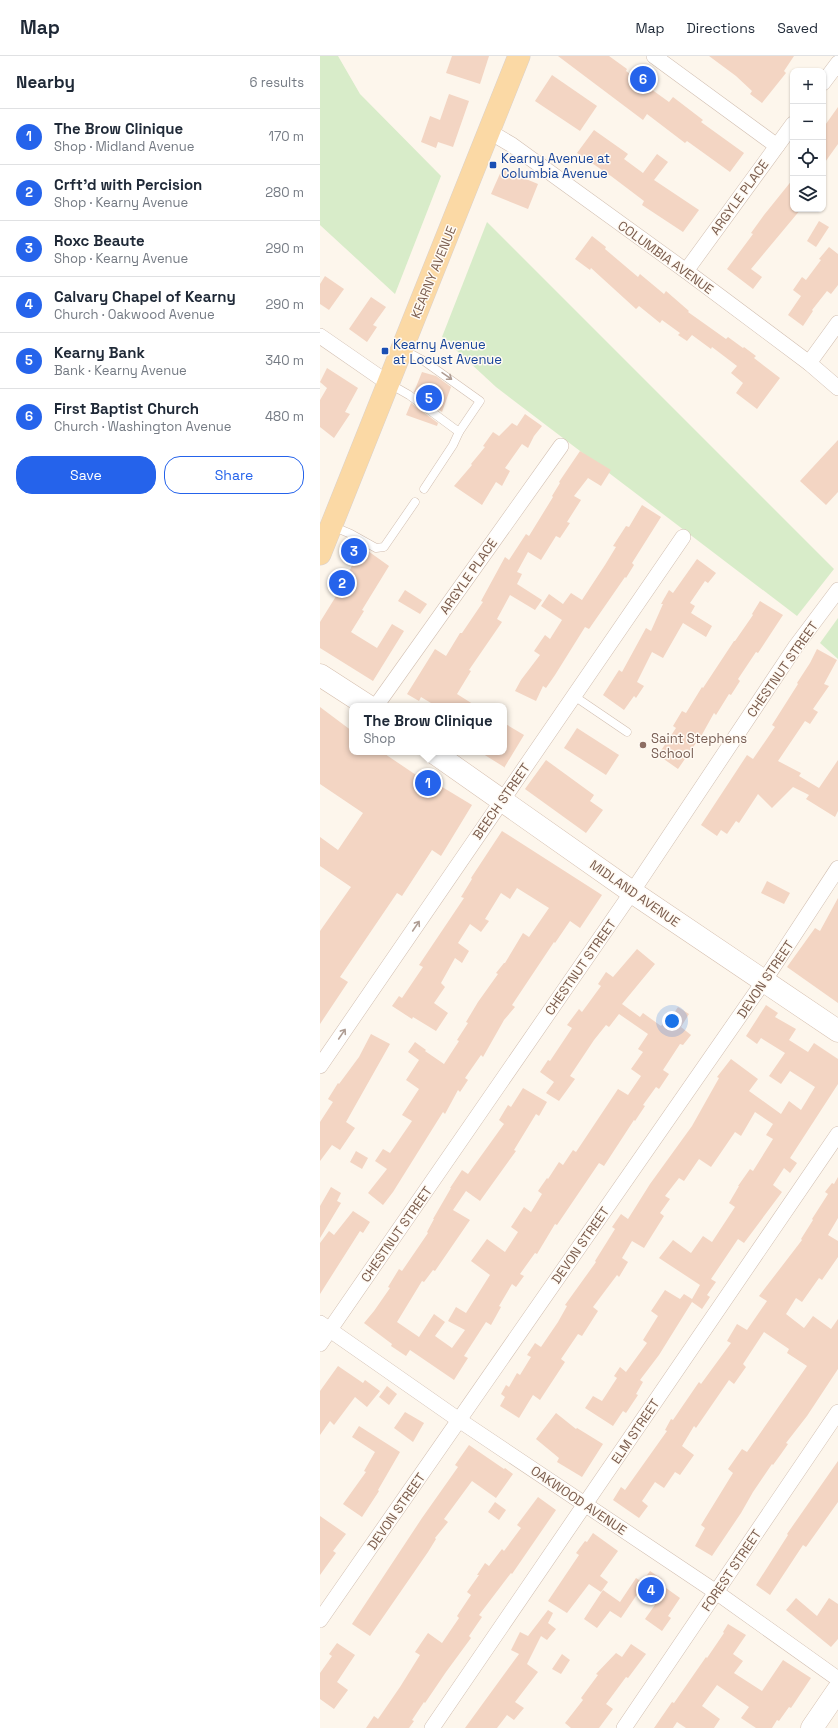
<!DOCTYPE html>
<meta charset="utf-8">
<style>
:root{--surface:#fff;--page:#f6f6f7;--text:#1f2937;--muted:#747a83;--line:#e0e1e3;--accent:#2563eb}
body{margin:0;font-family:"Space Grotesk",sans-serif;background:var(--page);color:var(--text)}
.controls{position:absolute;right:12px;top:12px;display:grid;overflow:hidden;border-radius:8px;box-shadow:0 1px 3px #0004}
.controls button{width:36px;height:36px;display:grid;place-items:center;padding:0;border:0;border-bottom:1px solid var(--line);background:var(--surface);color:var(--text);font:20px sans-serif}
.you{position:absolute;left:352px;top:965px;width:14px;height:14px;margin:-10px;border:3px solid #fff;border-radius:50%;background:#1a73e8;box-shadow:0 0 0 6px #1a73e833}
.badge{display:grid;place-items:center;width:26px;height:26px;border-radius:50%;background:var(--accent);color:#fff;font-size:13px;font-weight:700}
.pin{position:absolute;translate:-50% -50%;border:2px solid #fff;box-shadow:0 1px 4px #0006}
.popup{position:absolute;left:29px;top:647px;width:158px;height:52px;box-sizing:border-box;display:grid;place-content:center;border-radius:8px;background:var(--surface);filter:drop-shadow(0 1px 3px #0005);font-size:13px;white-space:nowrap;color:var(--muted)}
.popup b{font-size:15px;color:var(--text)}
.popup::after{content:'';position:absolute;left:50%;top:100%;margin-left:-8px;border:8px solid transparent;border-top-color:var(--surface)}
.list{margin:0;padding:0;list-style:none}
h2{display:flex;justify-content:space-between;align-items:center;height:52px;margin:0;padding:0 16px;font-size:17px}
h2 small{font-size:13px;font-weight:400;color:var(--muted)}
.list li{display:grid;grid-template-columns:26px 1fr auto;gap:12px;align-items:center;box-sizing:border-box;height:56px;padding:0 16px;border-top:1px solid var(--line)}
.list b{display:block;font-size:15px;white-space:nowrap}
.list p{margin:0;font-size:13px;white-space:nowrap;color:var(--muted)}
.list em{font-size:13px;font-style:normal;color:var(--muted)}
.actions{display:flex;gap:8px;padding:12px 16px}
.actions a{flex:1;padding:9px 0;border:1px solid var(--accent);border-radius:16px;text-align:center;font-size:14px;color:var(--accent)}
.actions .main{background:var(--accent);color:#fff}
.icon{flex:none;width:22px;height:22px;fill:none;stroke:currentColor;stroke-width:2;stroke-linecap:round;stroke-linejoin:round}
.map{position:relative;flex:none;width:518px;height:1672px;overflow:hidden}
header{display:flex;align-items:center;gap:24px;box-sizing:border-box;height:56px;padding:0 20px;background:var(--surface);border-bottom:1px solid var(--line)}
header strong{font-size:19px}
nav{display:flex;gap:22px;margin-inline-start:auto;font-size:14px}
main{display:flex}
aside{flex:1;background:var(--surface)}
.map>svg:first-child{display:block}
.green{fill:#d8ecc9}
.building{fill:#f3d5c3}
.lines{fill:none;stroke-linecap:round;stroke-linejoin:round}
.lane-casing{stroke:#d1beb0;stroke-width:9}
.street-casing{stroke:#d1beb0;stroke-width:16}
.secondary-casing{stroke:#d6c0b0;stroke-width:23}
.primary-casing{stroke:#dad1cd;stroke-width:23}
.lane{stroke:#fff;stroke-width:8}
.street{stroke:#fff;stroke-width:15}
.secondary{stroke:#fff;stroke-width:22}
.primary{stroke:#fbd9a5;stroke-width:22}
.oneway{stroke:#af9d94}
.transit-dot{fill:#1a4fb4;stroke:#fffaf3;stroke-width:1.5}
.education-dot{fill:#8d6e63;stroke:#fffaf3;stroke-width:1.5}
.labels{text-anchor:middle;stroke-width:3;stroke-linejoin:round;paint-order:stroke}
.transit-label{font-size:13px;fill:#164399;stroke:#fffaf3;text-anchor:start}
.street-label{font-size:13px;fill:#7a5c4d;stroke:#fffaf3}
.education-label{font-size:13px;fill:#785e54;stroke:#fffaf3;text-anchor:start}
</style>
<header>
<strong>Map</strong>
<nav><a>Map</a><a>Directions</a><a>Saved</a></nav>
</header>
<main>
<aside>
<h2>Nearby<small>6 results</small></h2>
<ul class="list">
<li><span class="badge">1</span><div><b>The Brow Clinique</b><p>Shop · Midland Avenue</p></div><em>170 m</em></li>
<li><span class="badge">2</span><div><b>Crft'd with Percision</b><p>Shop · Kearny Avenue</p></div><em>280 m</em></li>
<li><span class="badge">3</span><div><b>Roxc Beaute</b><p>Shop · Kearny Avenue</p></div><em>290 m</em></li>
<li><span class="badge">4</span><div><b>Calvary Chapel of Kearny</b><p>Church · Oakwood Avenue</p></div><em>290 m</em></li>
<li><span class="badge">5</span><div><b>Kearny Bank</b><p>Bank · Kearny Avenue</p></div><em>340 m</em></li>
<li><span class="badge">6</span><div><b>First Baptist Church</b><p>Church · Washington Avenue</p></div><em>480 m</em></li>
</ul>
<div class="actions"><a class="main">Save</a><a>Share</a></div>
</aside>
<div class="map">
<svg width="518" height="1672" viewBox="0 0 518 1672">
<rect width="100%" height="100%" fill="#fdf6ec"/>
<g class="green">
<path d="M0,0h18l22,38 81,82 -46,118 -75,-69z"/>
<path d="M167,166l347,347 -37,47 -301,-229 -54,-50z"/>
<path d="M518,562v41l-18,-16z"/>
</g>
<g class="building">
<path d="M132,0h37l-9,28 -34,-11z"/>
<path d="M238,0h51l18,13 -1,2 43,31 4,-5 30,23 -2,2 43,31 -14,19 -43,-31 -2,2 -38,-29 -4,6z"/>
<path d="M389,0h85l-10,15 2,2 -24,30 -12,-9 2,-3 -16,-15z"/>
<path d="M232,19l45,31 -17,25 -45,-30z"/>
<path d="M129,38l20,7 -16,46 -15,-5 -2,6 -15,-6 9,-26 10,4z"/>
<path d="M518,51v37l-15,21v-37z"/>
<path d="M274,74l34,24 -4,5 19,14 14,-19 11,8 -14,18 45,30 -16,22 -41,-27 2,-4 -33,-25 -34,-23z"/>
<path d="M182,113l36,15 -10,25 -37,-15z"/>
<path d="M473,123v30h8l-50,60 11,8 -9,12 -26,-20 26,-35 -2,-1 13,-18z"/>
<path d="M499,165l10,6 -13,20 -9,-6z"/>
<path d="M272,180l14,11 -1,2 33,28 2,-3 24,20 2,-3 23,20 -1,1 38,27 2,-2 15,11 1,-1 12,9 -2,2 26,20 -23,31 -21,-16 7,-10 -12,-10 6,-7 -25,-19 -1,2 -19,-14 -5,6 -9,-6 2,-2 -18,-13 -2,3 -21,-17 -3,3 -45,-41 -1,2 -15,-11z"/>
<path d="M509,191l9,7v31l-7,9 -4,-3 -15,19 1,1 -10,15 -15,-11 13,-19 -8,-6 9,-13 4,3 15,-20 -2,-1z"/>
<path d="M5,220l19,13 -15,21 -9,-6v-20z"/>
<path d="M51,241l15,10 -13,18 4,2 -10,15 -18,-13z"/>
<path d="M7,312l31,20 -13,24 5,2 -16,24 -14,-11v-27l7,-12 -7,-6z"/>
<path d="M102,316l14,4 15,11 -9,25 -28,-20z"/>
<path d="M91,347l27,20 -1,3 -31,-11z"/>
<path d="M205,358l17,12 -8,10 -6,12 -6,-4 -17,24 5,3 -8,15 -6,-4 -14,23 -28,-19 18,-21 -1,-1 14,-17 -2,-1 10,-14 6,4 13,-13 5,3z"/>
<path d="M518,384v52l-12,13 -26,-24z"/>
<path d="M260,395l31,19 -10,16 -13,-8 -14,18 7,4 -14,22 3,1 -10,15 -4,-2 -15,24 -13,-8 -11,20 5,2 -5,10 25,16 -7,10 -25,-15 -13,24 5,3 -33,48 2,1 -14,23 19,12h-40l-15,-9 -2,4 -12,-7 28,-45 11,7 14,-23h2l21,-31 -2,-1 24,-44 4,3 17,-26 3,2 24,-39 -1,-1 8,-13 -1,-1z"/>
<path d="M322,449l19,12 -29,46 2,2 -8,13 -1,-1 -36,52 -4,-2 -30,48 -9,13 -3,-2 -7,15 -21,-10 6,-11 19,-25 -6,-4 11,-16 5,4 12,-19 -21,-14 8,-12 14,10 8,-11 11,7 23,-35 11,-18 -3,-1 13,-20 3,1z"/>
<path d="M41,490l28,20 -27,44 2,1 -13,21 26,16 15,-24 12,7 -31,50 -53,-33v-26l23,-37z"/>
<path d="M377,503l19,14 -8,10 -3,-2 -15,22 5,3 -4,7 21,13 -6,11 -23,-14 -20,35 -11,-6 -15,30 7,4 -8,12 -2,-2 -10,14 -21,-15 16,-25 3,2 24,-44 5,3 12,-27h-2l8,-14 4,3z"/>
<path d="M85,534l22,14 -7,10 -22,-13z"/>
<path d="M440,545l23,14 -25,38 -2,-1 -18,27 2,2 -9,14 -2,-1 -13,21 -2,-2 -15,27h-1l-20,29 -20,-14 18,-27 -3,-2 9,-15 4,2 16,-26 1,1 31,-47h1l18,-26 -1,-1z"/>
<path d="M497,593l20,11 -13,24 5,2 -16,23 5,3 -8,12 -5,-3 -27,40 23,12 -2,3 20,12 19,-28v51l-3,6 -29,-18 3,-4 -16,-8 -21,21 -14,-14 -19,29 -3,-2 -9,13 -6,-4 -4,6 -16,-11 46,-70 6,4 22,-32 -3,-2 26,-41 -1,-1 13,-20z"/>
<path d="M0,651l32,24v21h30l40,27 2,-3 48,29 -31,51 -9,-6 -30,46 -5,-3 -57,84 8,5 -28,42v-93l31,-44 -31,-21v-29l18,13 25,-37 -43,-29z"/>
<path d="M184,667l20,12 -20,33v-1l-24,-15h24z"/>
<path d="M257,672l42,27 -13,20 -42,-27z"/>
<path d="M226,704l48,35 -4,6 13,9 -17,23 -61,-44z"/>
<path d="M182,775l100,64 -22,33 -10,-7 -15,22 -1,-1 -42,63 3,2 -11,13 -21,37 -2,-2 -16,23 3,2 -8,12 -2,-2 -13,24 -2,-2 -50,80 -10,13 -15,-12 19,-24 -12,-8 8,-12 7,4 22,-32 -10,-6 17,-26 -13,-9 13,-20 -11,-8 7,-10 11,8 -1,1 19,13 15,-23 -2,-1 11,-17 -2,-1 12,-20 20,-28 -2,-1 8,-10h1l18,-30 6,4 20,-29 -32,-20 -7,11 -9,-6 -16,26 4,2 -8,11 -11,-8 -12,19 11,8 -7,12 -7,-5 -14,25 4,4 -11,16 14,10 -12,18 -23,-14 -1,2 -20,-13 7,-10 3,2 21,-31 -4,-2 45,-67 -3,-1 11,-18 -1,-1z"/>
<path d="M447,825l23,12 -6,11 -23,-11z"/>
<path d="M518,842v105l-51,-36 28,-39 5,3z"/>
<path d="M317,893l18,15 -33,40 18,13 3,-4 18,13 7,-9 2,2 8,-12 11,7 -8,13 10,8 -8,10 -3,-1 -17,26 6,4 -10,15 -3,-2 -13,18 2,1 -10,15 -1,-1 -30,46 -5,-3 -42,62 -2,-1 -18,30 -2,-1 -15,21 4,2 -8,11 -4,-3 -13,22 2,1 -10,18 -5,-3 -22,34 4,2 -14,22 -44,-30 -4,6 -15,-10 1,-2 -28,-21 10,-12 16,-23 -2,-1 11,-18 3,2 26,-38 -1,-1 7,-13h-1l18,-31h-1l12,-18 6,4 36,-50 -5,-4 9,-15 3,2 12,-19 24,14 -8,14 -3,-2 -22,36 2,1 -36,50 -14,-10 -13,19 17,10 -35,51 -2,-1 -9,12 -2,-1 -25,41 22,15 15,-23 11,8 -10,14 17,12 13,-18 -17,-9 8,-14 10,6 24,-38 -19,-14 16,-22 18,13 13,-20 -7,-5 13,-20 7,5 11,-18 -4,-3 9,-13 1,1 11,-17 4,3 10,-15 3,2 42,-63 10,6 13,-19 -10,-7 12,-17 -5,-3 10,-15 -29,-20 -10,13 -3,-2 -12,15 -24,36 5,3 -16,22 -13,-8 8,-11 -14,-10 8,-12 2,1 22,-33 -5,-3 12,-16 3,3 19,-26 -3,-2 8,-12 7,5z"/>
<path d="M446,949l12,8 -3,4 21,12 -7,11 19,12 6,-9 24,16v25l-48,74 7,5 -7,10 -6,-5 -11,17 9,7 -38,51 -6,-4 -27,40 5,3 -9,13 3,2 -8,12 -10,-7 -33,53 -19,25 3,2 -7,12 2,1 -12,18 -3,-2 -10,15 -28,-18 8,-12 9,5 15,-23 -3,-2 6,-9 6,5 21,-29 -4,-3 15,-24 -7,-5 14,-21 15,9 4,-5 8,5 8,-14 -41,-27 14,-18 18,13 12,-17 9,6 23,-35 -6,-4 10,-17h-1l12,-17 3,2 20,-32 -7,-4 7,-11 -18,-12 -14,24 -6,-4 -24,35 -12,-8 -15,22 -5,-3 -14,18 5,3 -10,14 4,3 -20,32 -12,-7 -10,17 6,4 -9,15 -2,-2 -24,32 5,4 -16,25 -4,-2 -17,25 4,3 -25,38 -7,-5 -14,23 -19,-12 5,-9 -4,-3 5,-9 3,2 8,-14 3,2 11,-18 -4,-2 8,-12 6,4 17,-25 9,-16 -2,-1 31,-43 -1,-1 20,-32 -3,-2 9,-13 7,5 22,-35 42,-58 27,-48 -2,-1 14,-18 27,20 -9,12 32,23 8,-13 12,9 14,-23 -25,-16 -9,13 -12,-8 16,-23 -24,-15 -4,6 -11,-8z"/>
<path d="M51,978l19,10 -44,78 9,6 -15,22 -8,-5 -12,16v-39l13,-20 -5,-3 10,-16 1,1 20,-27z"/>
<path d="M36,1095l12,7 -6,11 -12,-7z"/>
<path d="M518,1121v41l-10,17 10,6v16l-16,23 -3,-2 -17,24 -6,-4 -10,16 18,14 9,-12 18,13 7,-10v50l-31,47 -21,27 2,1 -7,10 -8,11 -1,-1 -19,28 -12,21 -29,43 -17,-10 10,-18 -4,-3 32,-52 -5,-4 14,-20 5,3 60,-86 -20,-13 2,-4 -25,-17 -21,32 3,3 -12,17 -5,-4 -33,48 -2,-2 -12,20 12,9 -14,20 -5,-3 -11,16 -9,-6 -13,19 6,5 -9,12 -26,-18 8,-13 4,3 42,-59 -2,-1 6,-11 2,1 26,-38 2,2 30,-41 -4,-2 10,-17 10,6 20,-29 -8,-5 43,-56 -1,-1 12,-19 -1,-1 16,-25 -3,-2 7,-9 2,1z"/>
<path d="M11,1131l10,6 -4,8 4,2 -21,35v-32z"/>
<path d="M33,1155l17,11 -7,11 -3,-2 -40,63v-51l9,-12 5,4z"/>
<path d="M18,1310l25,17 2,-3 15,11 -13,16 -12,-10 -21,28 -4,-4 -10,14v-44z"/>
<path d="M67,1330l10,8 -8,11 -10,-8z"/>
<path d="M85,1356l19,11 -11,19 -19,-14z"/>
<path d="M236,1357l20,16 1,-1 26,16 -21,33 -25,-15 2,-4 -23,-19z"/>
<path d="M39,1370l41,26 -22,38 1,1 -17,26 -19,-13 23,-32 -2,-1 11,-19 -23,-15z"/>
<path d="M149,1389l35,24 1,-1 8,6 -17,24 -24,-17 -28,38 4,3 -13,16 1,1 -8,13 -58,84 -18,-12 70,-106 36,-51 -3,-2z"/>
<path d="M518,1405v41l-32,45 -3,-2 -33,50 -14,-10 32,-50 -1,-1z"/>
<path d="M218,1441l18,13 -44,64 -1,-1 -32,42 3,2 -13,19 2,2 -25,34 -21,31 -1,-1 -12,18 2,1 -5,7h-43l8,-12 4,3 22,-32 20,-32 -5,-3 13,-19 14,10 17,-25 -2,-2 14,-21 -4,-3 12,-17h-2l8,-12 4,3 13,-17 2,2 17,-23 -4,-3z"/>
<path d="M175,1446l11,8 -7,10 -11,-8z"/>
<path d="M0,1460l26,18 -13,17 3,2 -16,22z"/>
<path d="M273,1477l25,18 -18,25 8,6 -7,10 -12,-8 -22,29 -19,-12 31,-46 -3,-2 9,-12 2,1z"/>
<path d="M330,1515l12,8 -3,4 21,15 -12,18 3,2 -9,13 -17,-12 10,-14 -17,-12 -17,25 -11,-7 -13,17 -13,-9 19,-29 17,12 16,-24 6,4z"/>
<path d="M476,1542l21,18 12,-18 9,6v35l-7,8 -45,-37z"/>
<path d="M228,1554l5,3 -5,10 8,6 -9,11 -6,-4 -14,28 11,8 -23,30 9,6 -10,12 -7,-5 -10,13h-32l54,-74 -8,-4 9,-18 8,4z"/>
<path d="M408,1568l18,11 -13,19 10,7 -9,12 28,18 21,-31 28,18 -20,30 -2,-1 -10,14 -2,-1 -5,8h-16l-15,-10 8,-11 -32,-22 -15,21 18,13 -6,9h-28l-9,-6 -4,6h-19l18,-26 2,1 32,-46 1,1 17,-25 -1,-1z"/>
<path d="M17,1587l18,12 -18,27 11,8 -14,19 -14,-10v-26l12,-17 -3,-2z"/>
<path d="M311,1588l15,10 -18,24 -2,-1 -20,27 7,5 -14,19h-28l-6,-5 18,-23 -2,-2 17,-23 -2,-1 20,-21 6,4z"/>
<path d="M242,1598l8,6 -9,14 -9,-5z"/>
</g>
<g class="lines">
<g class="lane-casing">
<g id="lane">
<path d="M68,327l21,12 50,37 21,-31 -56,-40 -22,-12"/>
<path d="M104,433l29,-44 6,-13"/>
<path d="M12,470l19,8 25,14 8,-1 31,-45"/>
<path d="M254,640l53,36"/>
</g>
</g>
<g class="street-casing">
<g id="street">
<path d="M334,0l123,90"/>
<path d="M503,27l15,-20"/>
<path d="M170,76l22,13 174,126 123,92 29,25"/>
<path d="M366,215l107,-147"/>
<path d="M0,280l68,47"/>
<path d="M489,307l29,-40"/>
<path d="M56,650l185,-260"/>
<path d="M0,1010l363,-529"/>
<path d="M0,1267l139,97 257,172 122,87"/>
<path d="M0,1288l312,-452 164,-246 42,-56"/>
<path d="M0,1564l444,-639 74,-113"/>
<path d="M112,1672l406,-594"/>
<path d="M304,1672l214,-316"/>
</g>
</g>
<g class="secondary-casing">
<g id="secondary">
<path d="M0,619l48,31"/>
<path d="M113,696l199,140 206,139"/>
<path d="M492,1672l26,-38"/>
</g>
</g>
<g class="primary-casing">
<path id="primary" d="M0,498l199,-498"/>
</g>
<use href="#lane" class="lane"/>
<use href="#street" class="street"/>
<use href="#secondary" class="secondary"/>
<use href="#primary" class="primary"/>
</g>
<defs><path id="oneway-shaft" d="M-6 0H5M1.5-3L5.5 0L1.5 3" fill="none" stroke-width="1.6" stroke-linecap="round" stroke-linejoin="round"/></defs>
<g class="oneway">
<use href="#oneway-shaft" transform="translate(127 320) rotate(35)"/>
<use href="#oneway-shaft" transform="translate(96 870) rotate(-56)"/>
<use href="#oneway-shaft" transform="translate(22 978) rotate(-56)"/>
</g>
<g class="transit-dot">
<rect x="169" y="105" width="8" height="8" rx="2"/>
<rect x="61" y="291" width="8" height="8" rx="2"/>
</g>
<circle class="education-dot" cx="323" cy="689" r="4"/>
<g class="labels">
<g class="transit-label">
<text x="181" y="107">Kearny Avenue at<tspan x="181" dy="15">Columbia Avenue</tspan></text>
<text x="73" y="293">Kearny Avenue<tspan x="73" dy="15">at Locust Avenue</tspan></text>
</g>
<g class="street-label">
<text transform="translate(419 141) rotate(-54)" y="5">ARGYLE PLACE</text>
<text transform="translate(346 201) rotate(36)" y="5">COLUMBIA AVENUE</text>
<text transform="translate(113 216) rotate(-68)" y="5">KEARNY AVENUE</text>
<text transform="translate(148 520) rotate(-55)" y="5">ARGYLE PLACE</text>
<text transform="translate(462 613) rotate(-55)" y="5">CHESTNUT STREET</text>
<text transform="translate(181 745) rotate(-55)" y="5">BEECH STREET</text>
<text transform="translate(315 837) rotate(35)" y="5">MIDLAND AVENUE</text>
<text transform="translate(260 911) rotate(-55)" y="5">CHESTNUT STREET</text>
<text transform="translate(445 923) rotate(-56)" y="5">DEVON STREET</text>
<text transform="translate(76 1178) rotate(-55)" y="5">CHESTNUT STREET</text>
<text transform="translate(260 1189) rotate(-55)" y="5">DEVON STREET</text>
<text transform="translate(315 1375) rotate(-56)" y="5">ELM STREET</text>
<text transform="translate(259 1444) rotate(34)" y="5">OAKWOOD AVENUE</text>
<text transform="translate(76 1455) rotate(-55)" y="5">DEVON STREET</text>
<text transform="translate(411 1514) rotate(-56)" y="5">FOREST STREET</text>
</g>
<g class="education-label">
<text x="331" y="687">Saint Stephens<tspan x="331" dy="15">School</tspan></text>
</g>
</g>
</svg>
<div class="controls">
<button>+</button>
<button>−</button>
<button><svg class="icon" aria-label="locate" viewBox="0 0 24 24"><circle cx="12" cy="12" r="6"/><path d="M12 2v4M12 18v4M2 12h4M18 12h4"/></svg></button>
<button><svg class="icon" aria-label="layers" viewBox="0 0 24 24"><path d="M12 4l9 5-9 5-9-5zM3 14l9 5 9-5"/></svg></button>
</div>
<div class="you"></div>
<div class="pin badge" style="left:108px;top:727px">1</div>
<div class="popup"><b>The Brow Clinique</b>Shop</div>
<div class="pin badge" style="left:22px;top:527px">2</div>
<div class="pin badge" style="left:34px;top:495px">3</div>
<div class="pin badge" style="left:331px;top:1534px">4</div>
<div class="pin badge" style="left:109px;top:342px">5</div>
<div class="pin badge" style="left:323px;top:23px">6</div>
</div>
</main>
